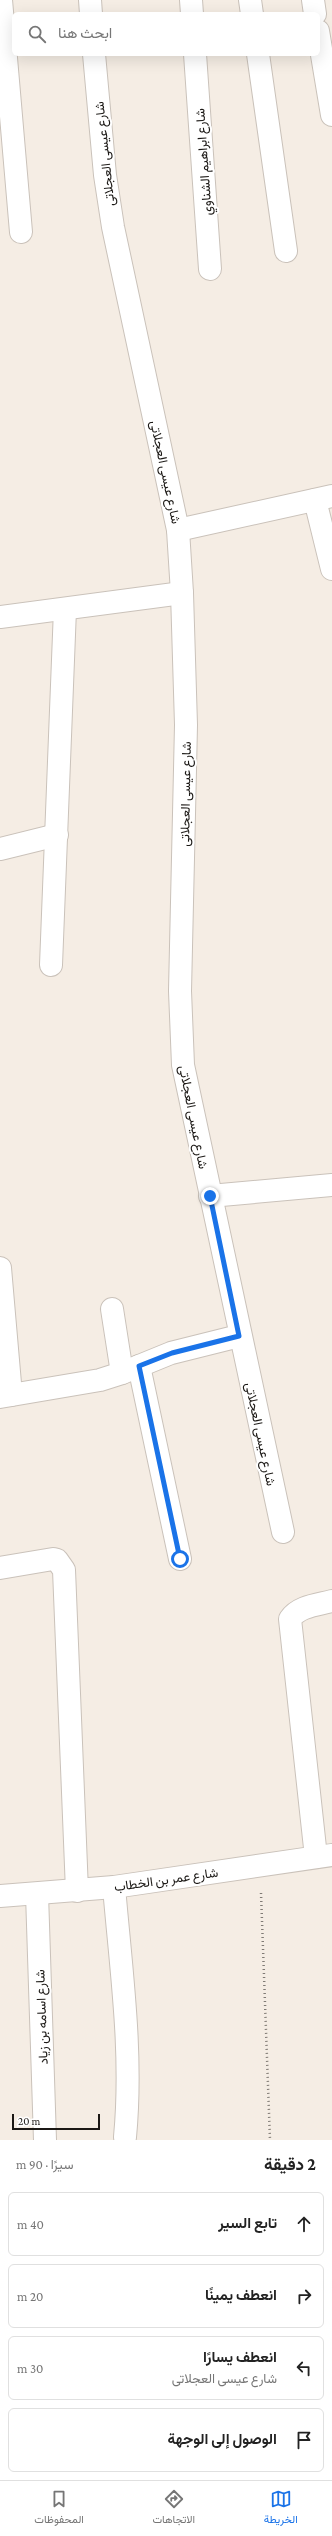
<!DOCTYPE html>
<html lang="ar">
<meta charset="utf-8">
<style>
:root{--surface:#fff;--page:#f6f6f6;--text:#222;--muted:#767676;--line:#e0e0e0;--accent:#1a73e8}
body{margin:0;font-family:"Crimson Pro",Vazirmatn,serif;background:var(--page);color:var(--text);direction:rtl}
.scale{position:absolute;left:12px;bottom:10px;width:88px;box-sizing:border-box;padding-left:4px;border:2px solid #1b1815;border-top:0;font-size:11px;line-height:14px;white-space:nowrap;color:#1b1815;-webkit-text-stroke:3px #fff;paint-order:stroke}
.stop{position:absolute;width:12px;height:12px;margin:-9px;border:3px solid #1a73e8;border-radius:50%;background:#fff}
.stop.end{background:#1a73e8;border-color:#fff;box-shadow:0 1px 4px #0008}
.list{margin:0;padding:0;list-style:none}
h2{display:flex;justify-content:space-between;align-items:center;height:52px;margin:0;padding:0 16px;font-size:17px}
h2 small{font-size:13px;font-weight:400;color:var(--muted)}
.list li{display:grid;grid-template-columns:26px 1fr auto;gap:12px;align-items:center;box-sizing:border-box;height:64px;margin:0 8px 8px;padding:0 8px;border:1px solid var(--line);border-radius:6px}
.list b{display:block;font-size:15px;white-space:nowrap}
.list p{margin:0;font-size:13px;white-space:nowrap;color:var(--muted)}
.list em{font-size:13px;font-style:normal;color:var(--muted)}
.icon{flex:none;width:22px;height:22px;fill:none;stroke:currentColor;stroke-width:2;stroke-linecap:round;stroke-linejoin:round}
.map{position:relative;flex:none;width:332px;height:2140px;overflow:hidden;direction:ltr}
.search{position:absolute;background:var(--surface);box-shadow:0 4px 16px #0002;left:12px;right:12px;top:12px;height:44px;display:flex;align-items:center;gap:10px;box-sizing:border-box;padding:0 14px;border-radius:6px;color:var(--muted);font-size:15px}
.sheet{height:340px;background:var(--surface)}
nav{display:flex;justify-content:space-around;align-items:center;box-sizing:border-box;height:56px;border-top:1px solid var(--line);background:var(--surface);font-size:11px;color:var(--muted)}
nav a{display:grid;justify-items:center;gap:2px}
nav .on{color:var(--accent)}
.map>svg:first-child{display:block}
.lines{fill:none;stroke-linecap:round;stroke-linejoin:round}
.minor-casing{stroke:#cac2ba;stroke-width:24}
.path{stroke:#807b75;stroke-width:2.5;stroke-dasharray:1 3;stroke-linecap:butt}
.minor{stroke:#fff;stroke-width:22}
.route{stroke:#1a73e8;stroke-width:5}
.labels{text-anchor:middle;stroke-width:4;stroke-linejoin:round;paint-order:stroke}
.street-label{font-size:13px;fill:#1b1815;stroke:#fff}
</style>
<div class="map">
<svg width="332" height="2140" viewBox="0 0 332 2140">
<rect width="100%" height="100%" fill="#f5ede4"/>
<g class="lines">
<g class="minor-casing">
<g id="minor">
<path d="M1,0l20,232"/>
<path d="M90,0l1,14"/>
<path d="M191,0l1,14"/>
<path d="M250,0l2,14"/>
<path d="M313,0l2,14"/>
<path d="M318,31l14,84"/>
<path d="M94,54l11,121 8,52 65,303 4,63 4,132 -6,266 3,74 100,467"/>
<path d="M195,54l15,215"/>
<path d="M258,54l28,197"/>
<path d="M315,500l17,69"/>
<path d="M178,530l154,-34"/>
<path d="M0,617l182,-24"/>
<path d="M0,849l57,-14"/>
<path d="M51,965l14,-356"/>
<path d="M210,1196l122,-11"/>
<path d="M0,1268l11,127"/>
<path d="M112,1309l10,64"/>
<path d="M139,1366l41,193"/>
<path d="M0,1397l100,-17 22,-7 49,-20 68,-17"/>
<path d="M0,1568l53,-9 4,1 7,10 13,321"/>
<path d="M316,1857l-26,-238c9,-13 27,-14 42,-18"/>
<path d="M114,1887c7,83 19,166 11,250"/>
<path d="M37,1894l8,246"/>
<path d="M0,1896l114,-9 218,-32"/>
</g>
</g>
<path class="path" d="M261,1893l9,247"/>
<use href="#minor" class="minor"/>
</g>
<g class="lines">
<path class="route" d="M180,1559l-41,-193 33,-13 67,-17 -29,-140"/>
</g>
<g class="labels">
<g class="street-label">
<text transform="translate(104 154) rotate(-96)" y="5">شارع عيسى العجلاتى</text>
<text transform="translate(203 162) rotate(-94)" y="5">شارع ابراهيم الشناوي</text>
<text transform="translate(166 472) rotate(78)" y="5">شارع عيسى العجلاتى</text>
<text transform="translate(185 794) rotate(-89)" y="5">شارع عيسى العجلاتى</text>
<text transform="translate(194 1117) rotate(79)" y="5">شارع عيسى العجلاتى</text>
<text transform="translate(261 1434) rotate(78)" y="5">شارع عيسى العجلاتى</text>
<text transform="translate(166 1879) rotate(-8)" y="5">شارع عمر بن الخطاب</text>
<text transform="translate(41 2017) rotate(-92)" y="5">شارع اسامه بن زياد</text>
</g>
</g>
</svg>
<div class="scale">20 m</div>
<div class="stop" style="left:180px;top:1559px"></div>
<div class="stop end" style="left:210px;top:1196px"></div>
<div class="search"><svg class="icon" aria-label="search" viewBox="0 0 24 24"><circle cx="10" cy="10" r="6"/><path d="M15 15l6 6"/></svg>ابحث هنا</div>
</div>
<section class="sheet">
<h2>2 دقيقة<small>سيرًا · 90 m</small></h2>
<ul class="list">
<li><svg class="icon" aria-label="ahead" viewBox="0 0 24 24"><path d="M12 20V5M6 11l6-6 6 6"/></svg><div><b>تابع السير</b></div><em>40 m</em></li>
<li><svg class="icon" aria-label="right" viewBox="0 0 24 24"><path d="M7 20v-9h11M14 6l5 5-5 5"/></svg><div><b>انعطف يمينًا</b></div><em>20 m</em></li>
<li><svg class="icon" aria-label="left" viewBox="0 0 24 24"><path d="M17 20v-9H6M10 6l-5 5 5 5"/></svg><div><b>انعطف يسارًا</b><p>شارع عيسى العجلاتى</p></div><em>30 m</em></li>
<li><svg class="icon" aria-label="arrive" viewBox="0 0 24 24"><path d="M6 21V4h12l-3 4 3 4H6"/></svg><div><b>الوصول إلى الوجهة</b></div></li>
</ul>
</section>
<nav>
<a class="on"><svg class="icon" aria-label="map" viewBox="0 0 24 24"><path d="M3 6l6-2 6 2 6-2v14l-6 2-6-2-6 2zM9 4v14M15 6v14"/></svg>الخريطة</a>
<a><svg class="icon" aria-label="directions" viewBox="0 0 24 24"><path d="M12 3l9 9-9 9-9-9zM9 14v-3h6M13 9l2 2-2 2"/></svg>الاتجاهات</a>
<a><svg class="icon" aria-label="saved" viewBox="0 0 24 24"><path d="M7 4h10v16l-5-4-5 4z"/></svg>المحفوظات</a>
</nav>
